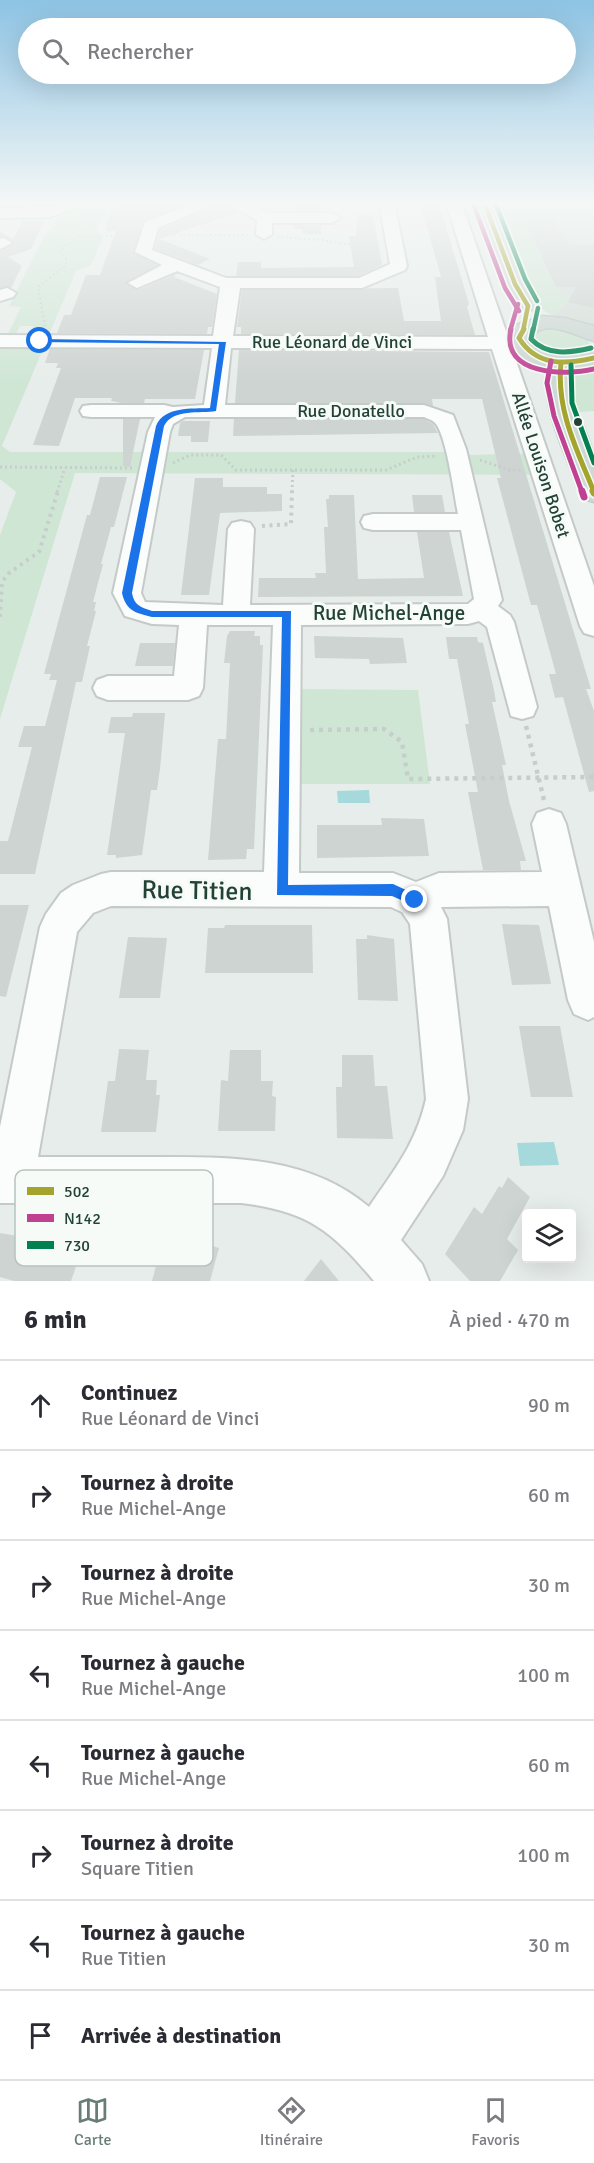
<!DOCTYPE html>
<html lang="fr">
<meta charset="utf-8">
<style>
:root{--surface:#fff;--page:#f7f7f7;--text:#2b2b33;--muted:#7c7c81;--line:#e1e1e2;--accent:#677e76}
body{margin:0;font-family:Signika,sans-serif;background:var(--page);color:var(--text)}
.controls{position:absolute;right:18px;bottom:18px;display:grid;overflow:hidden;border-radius:6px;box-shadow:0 6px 24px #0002}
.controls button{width:54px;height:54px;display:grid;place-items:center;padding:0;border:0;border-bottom:2px solid var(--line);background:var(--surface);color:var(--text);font:30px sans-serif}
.stop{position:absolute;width:18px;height:18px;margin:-14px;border:4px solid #1a73e8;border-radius:50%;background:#fff}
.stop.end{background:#1a73e8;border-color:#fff;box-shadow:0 2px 6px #0008}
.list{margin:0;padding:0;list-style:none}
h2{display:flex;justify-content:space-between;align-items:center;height:78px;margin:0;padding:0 24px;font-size:26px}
h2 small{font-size:20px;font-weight:400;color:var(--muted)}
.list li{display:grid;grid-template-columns:39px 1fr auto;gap:18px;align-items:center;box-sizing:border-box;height:90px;padding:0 24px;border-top:2px solid var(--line)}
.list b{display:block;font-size:22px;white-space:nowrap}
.list p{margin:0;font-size:20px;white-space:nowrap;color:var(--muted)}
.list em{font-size:20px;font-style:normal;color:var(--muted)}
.icon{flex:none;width:33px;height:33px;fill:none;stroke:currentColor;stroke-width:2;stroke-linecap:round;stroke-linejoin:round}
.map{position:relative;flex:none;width:594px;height:1281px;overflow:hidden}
.search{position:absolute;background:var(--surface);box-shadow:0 6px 24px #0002;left:18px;right:18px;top:18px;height:66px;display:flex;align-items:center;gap:15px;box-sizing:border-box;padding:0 21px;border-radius:33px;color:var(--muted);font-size:22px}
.sheet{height:798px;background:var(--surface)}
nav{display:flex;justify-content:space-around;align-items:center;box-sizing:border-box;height:84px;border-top:2px solid var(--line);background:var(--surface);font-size:16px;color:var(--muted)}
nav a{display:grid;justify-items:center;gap:3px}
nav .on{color:var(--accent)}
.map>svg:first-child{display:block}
.built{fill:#d5ded9}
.green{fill:#d0e6d5}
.water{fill:#a6d9dc}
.building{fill:#ced4d1}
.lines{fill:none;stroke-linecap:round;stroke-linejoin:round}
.minor-casing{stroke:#c4cac7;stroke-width:4}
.major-casing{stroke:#c2ccc8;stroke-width:3}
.path-far3{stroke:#c6cecb;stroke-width:2;stroke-dasharray:1.5 3;stroke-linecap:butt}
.path-far2{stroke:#c6cecb;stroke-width:3;stroke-dasharray:2 3;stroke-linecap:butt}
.path-far1{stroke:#c6cecb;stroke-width:4;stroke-dasharray:3 4.5;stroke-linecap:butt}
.path{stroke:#c6cecb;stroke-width:4.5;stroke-dasharray:4 5;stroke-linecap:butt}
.minor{fill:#fbfcfc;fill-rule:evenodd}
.major{fill:#ced8d4;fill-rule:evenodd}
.bus-1-far2-casing{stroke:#f6fbf8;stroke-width:8}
.bus-1-far1-casing{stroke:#f6fbf8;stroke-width:8}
.bus-1-casing{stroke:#f6fbf8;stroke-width:11}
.bus-2-far2-casing{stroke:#f6fbf8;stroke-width:8}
.bus-2-far1-casing{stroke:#f6fbf8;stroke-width:8}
.bus-2-casing{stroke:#f6fbf8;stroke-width:11}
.bus-3-far1-casing{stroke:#f6fbf8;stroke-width:8}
.bus-3-casing{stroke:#f6fbf8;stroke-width:8}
.bus-1-far2{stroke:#a4a32c;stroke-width:4.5}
.bus-1-far1{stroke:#a4a32c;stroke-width:5}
.bus-1{stroke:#a4a32c;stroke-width:7}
.bus-2-far2{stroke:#c04191;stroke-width:4.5}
.bus-2-far1{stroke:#c04191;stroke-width:5}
.bus-2{stroke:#c04191;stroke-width:7}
.bus-3-far1{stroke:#00814f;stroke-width:4.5}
.bus-3{stroke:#00814f;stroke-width:5}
.route{fill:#1a73e8}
.bus-dot{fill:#224237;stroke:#f6fbf8;stroke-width:2}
.labels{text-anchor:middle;stroke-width:6;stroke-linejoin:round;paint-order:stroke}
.far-street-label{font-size:18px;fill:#224237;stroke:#f6fbf8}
.street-label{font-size:21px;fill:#224237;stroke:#f6fbf8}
.near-street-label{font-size:26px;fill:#224237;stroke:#f6fbf8}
.key{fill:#f6fbf8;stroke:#b6c4be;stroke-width:1.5}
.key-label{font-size:16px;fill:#224237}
</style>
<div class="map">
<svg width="594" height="1281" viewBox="0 0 594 1281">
<rect width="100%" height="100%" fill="#e7edea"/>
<path class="built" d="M525,220h69v108l-40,-12 16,-18 -11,-7z"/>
<g class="green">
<path d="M83,202l24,13 -6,2 -5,14 7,6 -12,28 -15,6 -74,175 8,6h445l17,3 66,-2 7,22 -470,-2 -75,246v-184l16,-43 -16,-13v-138l30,-5 3,-10h-13l-5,10h-8l14,-29 -12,-1 38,-75 4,-1 8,-18z"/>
<path d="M490,202h100l4,8v10h-69l34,71 12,7 -17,18c-34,-12 -52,-82 -64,-114z"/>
<path d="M560,327l27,11 4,11c-14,13 -37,7 -53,2l-9,-14c9,-9 20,-9 31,-10z"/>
<path d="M594,366v45l-15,1 -6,-16 -1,-19 8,-7z"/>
<path d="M293,689l125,1 12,94h-138z"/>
</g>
<g class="water">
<path d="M369,790l1,13h-32l-1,-12z"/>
<path d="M554,1142l5,23 -39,1 -3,-23z"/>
</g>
<g class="building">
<path d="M114,202h76l-47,19 -10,32 24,12 -31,19 12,6 39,-17 -3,4 43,17 -5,33h-4l-1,7 -150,-1 7,-18h7l15,-40h14l16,-44h-11z"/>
<path d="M223,202l16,10 -80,27 51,20 -12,6 -43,-16 5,-19z"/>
<rect x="295" y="202" width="25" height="9"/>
<path d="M420,202l19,1 30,101 -2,3 8,28 -234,-1v-7h-4l5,-37 156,-2 6,33h37l-6,-44h6z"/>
<path d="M357,215h16l9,50 -24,11h-122l2,-14h23v6l93,-1 -5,-31h7z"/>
<path d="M525,220h29l16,25h24v63l-26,-6 8,-15h-20z"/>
<path d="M23,221h21l-13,28 -23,8 14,9 -11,22h-11v-37l14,-9 -9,-6 -5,1v-6l13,8z"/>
<path d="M294,225h27v9h-19v-5h-8z"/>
<path d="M50,349l154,1 -9,49h-50l-1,4h-22l-11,-2 1,-3h-37l-16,48 -26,-1 28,-77h-5l2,-5h-13z"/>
<path d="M239,350l250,2 102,337h-5l8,22v80l-5,1 -26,-95 -8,1 -6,-24h7l-19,-69h-6l-34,-127h4l-19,-79h-50l1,7 -9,-3h-189z"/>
<path d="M123,419h17l-10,48 -7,-1z"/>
<path d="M234,419h190l9,5 5,9 -205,3z"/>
<path d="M183,421h27l-2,21h-17v-6h-13l2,-13z"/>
<path d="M100,477h27l-13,50h-3l-10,37h2l-10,38h3l-2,9h2l-9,35h3l-8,36h-6l-41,192h-35v-33h8l24,-94h-14l6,-21h21l12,-46h-8l2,-6h-7l43,-159h3z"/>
<path d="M195,478h28v9h44v7h15v17l-62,2 -11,82h-28z"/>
<path d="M329,495h25l4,84 66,-1 -7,-46h32l14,64 -205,1 1,-19h57l-1,-5h11l-2,-46h4l-2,-28h3z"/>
<path d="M412,495h30l3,17h-31z"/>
<path d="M230,631h25l-1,5h6v9h3l-9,204h-7l-1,10 -38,1 10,-121h8l4,-76h-6l3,-27z"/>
<path d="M314,636l89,2 4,25 -37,1 -1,-5 -54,-1z"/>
<path d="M446,637h31l1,5 5,1 11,47 2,12h-4l14,63h-4l7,36 17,60h-6l1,9h-38l-15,-78h10l-13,-68h4l-12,-65h-8z"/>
<path d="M140,643h35l-2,23h-38z"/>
<path d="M133,713h32l-5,56 -3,21h-6l-9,65 -26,3v-3h-9l18,-122h-17l3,-16h21z"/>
<path d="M381,818l43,1 5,37 -112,2v-33h65z"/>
<path d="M0,905h29l-23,92 -6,-1z"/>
<path d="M502,924l37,1 12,59 -39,1z"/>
<path d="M225,925h87l1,48h-108l3,-45h16z"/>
<path d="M367,935l27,4 4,62 -40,-1 -2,-61h11z"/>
<path d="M128,937l39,1 -7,60h-41z"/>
<path d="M519,1026h41l13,71h-42z"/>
<path d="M119,1049l30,1 -3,30h11l-1,15h4l-4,37h-55l7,-51h7z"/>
<path d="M230,1050h31v31h12l-1,15 4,1 -1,34h-57l3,-51 7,1z"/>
<path d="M342,1055h31l2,31h12l6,53 -56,-1 -1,-51h6z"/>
<path d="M508,1177l22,20 -23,42 11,11 -18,31h-30l-25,-27 29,-47 8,7 17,-28 3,2z"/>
<path d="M165,1232l54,16 -9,33h-58z"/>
<path d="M0,1233l41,7 2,-3 39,12 -11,32h-57l-14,-4z"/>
<path d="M321,1259l18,22h-35z"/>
</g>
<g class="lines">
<g class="minor-casing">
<g id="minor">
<path d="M65,202h24l-39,15 -50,1v-10l49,-1z"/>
<path d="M197,202h22l-61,26 -6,22 74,28h133l31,-14 -11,-62h15l13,64 -2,4 -43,18h-122l-7,48 255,1 -42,-135h15l47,135 19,2 3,4 -3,4 -15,2 82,237v50l-10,-3 -4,-7 -88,-277 -261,-1 -6,57h199l29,10 13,34 36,151 -4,6 12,9 4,7 23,85 -4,9 -11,3 -11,-3 -24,-89 -8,-6 -11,3 -167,1 -2,248h94l23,9 23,-9 103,-1 -10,-48 5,-11 12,-4 12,4 5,11 28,118v75l-6,3 -14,-6 -6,-14 -19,-94 -108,1 6,12 21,180 -5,31 -20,46 -42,64 21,24 7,17h-55c-42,-50 -66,-70 -133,-78h-241v-76l40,-200 6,-13 15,-21 12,-8 28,-11 10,-2h153l9,-247h-66l-4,63 -4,8 -11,4h-80l-11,-4 -4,-8 4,-8 11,-4h66l5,-51 -27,-1 -27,-8 -12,-23 35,-161 7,-15h-64l-8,-1 -3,-5 3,-5 8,-1h73l9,2 31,-2 8,-57 -212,-1v-12l213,1 7,-49 -43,-16 -40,17 -9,-5 34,-18 -27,-13 10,-30zM185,417h239c4,2 9,3 12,7 11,15 18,70 22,90h-85l-9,2 -3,6 3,6 9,2h88l13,69 -6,5 -218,1 4,-76 -4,-6 -9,-2 -9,2 -4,6 -5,76 -78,-3 -4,-9 29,-161 3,-8zM111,906l280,1 11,5 8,12 16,175c-10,45 -32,71 -57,108 -59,-50 -134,-50 -206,-50 -41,0 -83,0 -125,0l39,-225 16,-19z"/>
<path d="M225,202h20l23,11h64l8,5 -8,5h-60v11l-8,5 -8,-5 1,-14z"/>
<path d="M4,238l8,5 -12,6v-10z"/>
<path d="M7,288l9,5 -3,4 -13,4v-11z"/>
</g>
</g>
<g class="major-casing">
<g id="major">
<path d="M476,202h17l32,82 13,22 -3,4h-14l-16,-26z"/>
<path d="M542,316l23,2 29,8v15c-18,-5 -49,-24 -64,-3 11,24 43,18 64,13v14l-23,4c-6,34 18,58 23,90 0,14 0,29 0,43l-10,-3 -4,-6c-13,-38 -40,-85 -32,-125 -19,-5 -32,-10 -40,-30l8,-13z"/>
</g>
</g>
<g class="path-far3">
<path d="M170,235h79"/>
<path d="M79,236h53"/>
<path d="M277,237l45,3 58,10"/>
<path d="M45,326l-7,-39 27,-21 2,-6 -7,-9 22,-18 2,-12 -4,-6"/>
</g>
<g class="path-far2">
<path d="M480,460l29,10h12"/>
<path d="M173,463l17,-8h31l15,15h150l31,-13 20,-1"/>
<path d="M0,467l132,1"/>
<path d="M57,492l8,-24"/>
<path d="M292,492l1,-22"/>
</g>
<g class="path-far1">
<path d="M262,526l29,-2 1,-33"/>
<path d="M0,617l2,-35 7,-9 30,-21 19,-61"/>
</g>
<g class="path">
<path d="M526,726l18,74"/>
<path d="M310,730l74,-1 18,13 6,37 186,-2"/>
</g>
<use href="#minor" class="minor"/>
<use href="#major" class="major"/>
<g class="bus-1-far2-casing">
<g id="bus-1-far2">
<path d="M484,202l31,82 13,22"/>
<path d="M523,331l5,-25"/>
</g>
</g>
<g class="bus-1-far1-casing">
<g id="bus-1-far1">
<path d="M524,329l-5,9c17,28 46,27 75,20"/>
<path d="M561,363c-5,47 16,87 33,129"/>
</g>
</g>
<g class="bus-1-casing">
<path id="bus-1" d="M593,491l1,2"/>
</g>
<g class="bus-2-far2-casing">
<g id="bus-2-far2">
<path d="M474,206l31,82 14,23"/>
<path d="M510,331l8,-27"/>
</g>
</g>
<g class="bus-2-far1-casing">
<g id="bus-2-far1">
<path d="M511,329c-11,46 54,47 83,40"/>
<path d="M551,361l-4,22 7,33 28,76"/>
</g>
</g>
<g class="bus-2-casing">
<path id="bus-2" d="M582,491l2,6"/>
</g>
<g class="bus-3-far1-casing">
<g id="bus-3-far1">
<path d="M495,202l30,77 12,22"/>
<path d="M533,331l5,-23"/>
</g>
</g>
<g class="bus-3-casing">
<g id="bus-3">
<path d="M533,329l-2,10c16,17 39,14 60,9"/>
<path d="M571,365l1,38 22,60"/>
</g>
</g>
<use href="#bus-1-far2" class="bus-1-far2"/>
<use href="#bus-1-far1" class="bus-1-far1"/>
<use href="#bus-1" class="bus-1"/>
<use href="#bus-2-far2" class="bus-2-far2"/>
<use href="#bus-2-far1" class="bus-2-far1"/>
<use href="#bus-2" class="bus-2"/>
<use href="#bus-3-far1" class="bus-3-far1"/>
<use href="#bus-3" class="bus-3"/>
</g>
<linearGradient id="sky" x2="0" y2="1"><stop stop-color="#8dc3e3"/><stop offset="0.53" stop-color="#f4f7f6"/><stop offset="1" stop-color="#f4f7f6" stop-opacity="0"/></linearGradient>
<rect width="594" height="382" fill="url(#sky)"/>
<path class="route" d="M40,339l186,3 -10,69c-16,3 -43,-3 -52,15l-32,167c2,12 8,14 20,18h139l-3,274 105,-1 26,12v8l-4,2 -23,-10 -115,-1 5,-278h-130c-16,-4 -26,-6 -30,-24l34,-167c8,-20 36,-17 54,-18l9,-64 -182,-2z"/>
<circle class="bus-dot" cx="578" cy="422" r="5"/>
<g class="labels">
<g class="far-street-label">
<text x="332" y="348">Rue Léonard de Vinci</text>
<text x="351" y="417">Rue Donatello</text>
<text transform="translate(541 465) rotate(72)" y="6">Allée Louison Bobet</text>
</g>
<g class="street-label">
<text x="389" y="620">Rue Michel-Ange</text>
</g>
<g class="near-street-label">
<text transform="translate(197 890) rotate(1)" y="9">Rue Titien</text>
</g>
</g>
<rect x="15" y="1170" width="198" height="96" rx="9" class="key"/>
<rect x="27" y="1187" width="27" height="8" fill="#a4a32c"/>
<rect x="27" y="1214" width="27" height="8" fill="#c04191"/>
<rect x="27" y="1241" width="27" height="8" fill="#00814f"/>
<g class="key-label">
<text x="64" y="1197">502</text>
<text x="64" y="1224">N142</text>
<text x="64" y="1251">730</text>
</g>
</svg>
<div class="controls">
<button><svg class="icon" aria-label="layers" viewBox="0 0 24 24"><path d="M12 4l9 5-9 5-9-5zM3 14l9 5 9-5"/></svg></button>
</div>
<div class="stop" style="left:40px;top:341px"></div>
<div class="stop end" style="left:415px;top:900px"></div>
<div class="search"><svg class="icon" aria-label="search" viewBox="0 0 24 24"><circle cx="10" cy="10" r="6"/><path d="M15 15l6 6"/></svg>Rechercher</div>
</div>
<section class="sheet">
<h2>6 min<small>À pied · 470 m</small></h2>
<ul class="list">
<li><svg class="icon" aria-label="ahead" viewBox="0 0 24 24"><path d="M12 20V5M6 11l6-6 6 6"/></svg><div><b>Continuez</b><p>Rue Léonard de Vinci</p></div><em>90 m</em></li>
<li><svg class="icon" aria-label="right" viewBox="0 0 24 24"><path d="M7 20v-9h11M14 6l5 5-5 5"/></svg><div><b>Tournez à droite</b><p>Rue Michel-Ange</p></div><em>60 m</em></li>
<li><svg class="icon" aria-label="right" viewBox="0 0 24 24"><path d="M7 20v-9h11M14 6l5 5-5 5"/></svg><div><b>Tournez à droite</b><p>Rue Michel-Ange</p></div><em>30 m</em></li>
<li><svg class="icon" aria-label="left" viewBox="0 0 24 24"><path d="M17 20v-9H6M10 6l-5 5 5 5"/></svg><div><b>Tournez à gauche</b><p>Rue Michel-Ange</p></div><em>100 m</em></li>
<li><svg class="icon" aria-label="left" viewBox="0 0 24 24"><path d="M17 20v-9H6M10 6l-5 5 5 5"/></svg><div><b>Tournez à gauche</b><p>Rue Michel-Ange</p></div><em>60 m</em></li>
<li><svg class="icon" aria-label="right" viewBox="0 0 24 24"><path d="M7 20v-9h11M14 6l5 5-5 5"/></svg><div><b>Tournez à droite</b><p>Square Titien</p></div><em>100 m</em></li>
<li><svg class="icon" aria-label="left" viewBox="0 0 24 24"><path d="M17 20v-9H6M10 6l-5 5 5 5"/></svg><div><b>Tournez à gauche</b><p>Rue Titien</p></div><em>30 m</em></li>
<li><svg class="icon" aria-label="arrive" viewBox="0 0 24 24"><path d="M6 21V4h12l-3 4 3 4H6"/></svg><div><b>Arrivée à destination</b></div></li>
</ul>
</section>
<nav>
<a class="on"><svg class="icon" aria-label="map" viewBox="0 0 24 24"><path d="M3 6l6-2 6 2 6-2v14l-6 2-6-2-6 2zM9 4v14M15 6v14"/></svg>Carte</a>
<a><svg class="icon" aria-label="directions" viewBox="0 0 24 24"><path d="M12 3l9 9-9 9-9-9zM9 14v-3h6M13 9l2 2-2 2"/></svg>Itinéraire</a>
<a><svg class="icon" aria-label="saved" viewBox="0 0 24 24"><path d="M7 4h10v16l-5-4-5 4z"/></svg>Favoris</a>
</nav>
